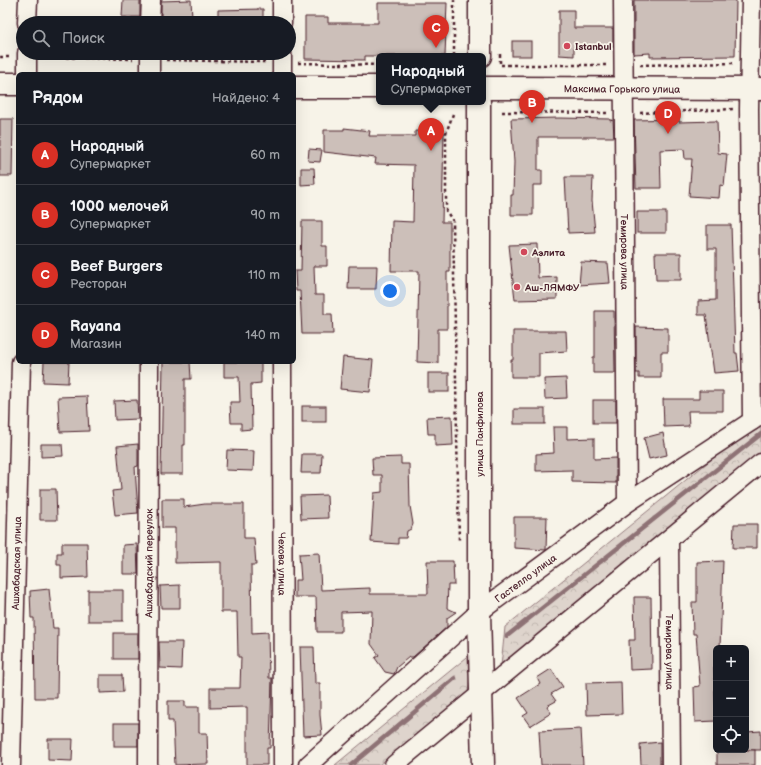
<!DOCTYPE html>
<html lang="ru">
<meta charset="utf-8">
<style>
:root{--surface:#171b24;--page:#242831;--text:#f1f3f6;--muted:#9ea1a6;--line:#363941;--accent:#d93025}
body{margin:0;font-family:"Balsamiq Sans",sans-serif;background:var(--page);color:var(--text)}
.controls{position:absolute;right:12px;bottom:12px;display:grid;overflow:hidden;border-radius:6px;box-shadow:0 4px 16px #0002}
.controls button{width:36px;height:36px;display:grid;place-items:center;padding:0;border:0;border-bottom:1px solid var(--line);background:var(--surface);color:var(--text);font:20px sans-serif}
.you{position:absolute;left:390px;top:291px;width:14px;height:14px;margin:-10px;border:3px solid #fff;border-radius:50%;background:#1a73e8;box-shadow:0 0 0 6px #1a73e833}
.badge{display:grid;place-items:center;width:26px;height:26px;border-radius:50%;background:var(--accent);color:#fff;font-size:13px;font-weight:700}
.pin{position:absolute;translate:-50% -33px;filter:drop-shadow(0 1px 2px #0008)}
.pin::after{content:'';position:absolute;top:21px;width:14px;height:12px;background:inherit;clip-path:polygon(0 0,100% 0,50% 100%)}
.popup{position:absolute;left:376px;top:53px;width:110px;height:52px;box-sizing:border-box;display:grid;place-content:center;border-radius:6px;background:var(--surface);filter:drop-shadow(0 1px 3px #0005);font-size:13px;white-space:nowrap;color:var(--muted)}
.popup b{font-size:15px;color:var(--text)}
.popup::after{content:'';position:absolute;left:50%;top:100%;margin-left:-8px;border:8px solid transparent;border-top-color:var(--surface)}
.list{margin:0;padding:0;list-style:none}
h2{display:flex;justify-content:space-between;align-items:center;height:52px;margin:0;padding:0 16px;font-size:17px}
h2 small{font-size:13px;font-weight:400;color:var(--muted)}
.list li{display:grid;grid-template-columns:26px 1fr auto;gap:12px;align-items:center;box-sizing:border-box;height:60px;padding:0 16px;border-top:1px solid var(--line)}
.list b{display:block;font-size:15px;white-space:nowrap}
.list p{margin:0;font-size:13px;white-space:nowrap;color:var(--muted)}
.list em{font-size:13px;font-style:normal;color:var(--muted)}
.icon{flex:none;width:22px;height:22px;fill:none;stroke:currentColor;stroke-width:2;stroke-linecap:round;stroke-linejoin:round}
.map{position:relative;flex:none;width:761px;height:765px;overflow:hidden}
.search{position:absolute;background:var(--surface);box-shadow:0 4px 16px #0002;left:16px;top:16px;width:280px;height:44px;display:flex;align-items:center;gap:10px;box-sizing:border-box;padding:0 14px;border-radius:22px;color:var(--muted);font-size:15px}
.panel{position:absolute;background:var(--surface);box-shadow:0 4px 16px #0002;left:16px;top:72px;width:280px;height:292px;border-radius:6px}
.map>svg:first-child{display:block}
.forest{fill:url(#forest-crowns);stroke:#947a7c}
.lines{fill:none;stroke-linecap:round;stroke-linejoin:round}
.stream{stroke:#8e7275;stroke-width:4.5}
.building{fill:#ccbfb9;stroke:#4a1f2b}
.minor-casing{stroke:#4a1f2b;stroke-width:21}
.tertiary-casing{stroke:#4a1f2b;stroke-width:25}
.primary-casing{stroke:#4a1f2b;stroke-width:25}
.path{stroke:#4a1f2b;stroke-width:2.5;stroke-dasharray:3 3;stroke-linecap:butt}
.minor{stroke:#f7f3e8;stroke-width:18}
.tertiary{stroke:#f7f3e8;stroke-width:22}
.primary{stroke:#f7f3e8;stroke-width:22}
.poi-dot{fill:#d1495b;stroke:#f7f3e8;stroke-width:1.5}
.labels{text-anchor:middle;stroke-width:3.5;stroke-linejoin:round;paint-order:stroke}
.poi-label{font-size:10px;font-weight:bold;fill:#4a1f2b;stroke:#f7f3e8;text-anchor:start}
.street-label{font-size:10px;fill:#4a1f2b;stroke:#f7f3e8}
</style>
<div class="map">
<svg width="761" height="765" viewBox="0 0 761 765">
<defs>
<pattern id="forest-crowns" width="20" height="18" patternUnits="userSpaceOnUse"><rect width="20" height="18" fill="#ded4cc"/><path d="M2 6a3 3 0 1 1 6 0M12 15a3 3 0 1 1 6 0" fill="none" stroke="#c0b6af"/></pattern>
</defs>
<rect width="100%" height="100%" fill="#f7f3e8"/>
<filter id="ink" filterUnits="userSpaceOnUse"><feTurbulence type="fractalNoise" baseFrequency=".025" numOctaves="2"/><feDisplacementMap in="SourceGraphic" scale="8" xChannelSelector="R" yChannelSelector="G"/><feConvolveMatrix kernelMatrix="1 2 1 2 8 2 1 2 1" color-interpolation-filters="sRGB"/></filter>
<g filter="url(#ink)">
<g class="forest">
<path d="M761,419v35l-260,212 4,-39z"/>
<path d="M472,653l-4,40 -89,72h-44z"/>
</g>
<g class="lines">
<g class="stream">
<path d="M507,636l254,-202"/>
<path d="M351,765l104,-87"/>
</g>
</g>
<g class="building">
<path d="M123,0h17v17h-18z"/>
<path d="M191,0l1,18 -28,1v-2h-3v-16z"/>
<path d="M634,0h102l-1,56 -85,1v-4l-16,1z"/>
<path d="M378,3h69l-2,53h-80v4l-60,-1v-42h23v6h50z"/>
<path d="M263,9v14h-45v-13z"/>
<path d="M559,10h15v18h39v19h-39v9l-15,-1z"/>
<rect x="512" y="41" width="19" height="15"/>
<path d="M559,118l51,1v2l3,-1 1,17h-76v33h4v15h-9v30h-22v-20h2l1,-33 -3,-43z"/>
<path d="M0,119h13l-1,57h-12z"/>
<path d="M679,119v3l38,-1 1,32 9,1 -3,32 -4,-1 -1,13 -30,-2 3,-37h-7l-1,-10 -24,1 1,38h-25l-2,-68z"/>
<path d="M344,128l26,3 -1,5h46v-5l29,1 -2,90h8v50h-3v57h-9v34l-21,-1 2,-91h-28l1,-50 21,1 1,-57 -39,-1 1,-6 -52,-6v-22h20z"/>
<path d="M309,149l13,1 -2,12 -12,-1z"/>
<path d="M301,168h13l1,16 -14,1z"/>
<path d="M565,177h28l-1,24 3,31 -27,1z"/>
<rect x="637" y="212" width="29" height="21"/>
<path d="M302,221h20v25h5v20h-13l1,29h9v19h8l1,20h-31l-2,-43h-4l-1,-20h6z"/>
<path d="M707,225h24l4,128h2l2,18 -25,2 -8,-58h-8v-14l18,-1v-51h-9z"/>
<path d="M537,244l1,34 19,-1v22l-42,1 -6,-55z"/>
<path d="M655,253h26v27h-25z"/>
<path d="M581,262l27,1 2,20 -31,2z"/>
<path d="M349,266h28l-1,23h-28z"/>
<path d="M595,311h19l1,62h-22v-16h2z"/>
<path d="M636,327l32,1v24h-7v26h-22v-5h-3z"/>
<path d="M513,331h53l1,20 -28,2v24h-28v-17h2z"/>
<path d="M343,357l30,3 -3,32 -30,-3z"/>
<path d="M44,362h25l-1,21 -25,-1z"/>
<path d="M163,362h27l1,17h-6v66h-2v29h-22z"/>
<path d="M224,362h37v21l-10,1 1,45 -11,1v-7h-10l-1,-21h10l-1,-25h-15z"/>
<rect x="428" y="373" width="21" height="19"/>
<path d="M566,378l1,20 -22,1 -1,-20z"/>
<path d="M699,391h24v20h-35l1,15 -25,1 -1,-28h36z"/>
<path d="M87,396l2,35 -29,1 -2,-35z"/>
<path d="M137,400l1,19 -23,1 -1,-19z"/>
<rect x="593" y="400" width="23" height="23"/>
<rect x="302" y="406" width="24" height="16"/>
<rect x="514" y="409" width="31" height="15"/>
<path d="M452,416l1,29 -18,1v-12h-7l-1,-17z"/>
<path d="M553,427h14v12l27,-1v21l22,-1v25l-44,-1v-12l-36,1v-17l18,-1z"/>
<path d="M663,433l4,22 -18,4 -5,-21z"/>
<path d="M41,444h21l1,12 -22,1z"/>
<path d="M138,444v22l-3,1 3,46 -23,2 -3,-24 9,-1 -4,-44z"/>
<path d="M227,450l27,1 -1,20 -27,-1z"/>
<path d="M302,454h20l-1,19h-20z"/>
<path d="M401,457v7h8l1,42 3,18 -2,5 -4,2 -1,7h-8v6l-27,-2 3,-49 8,-1v-17h-9l-1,-17z"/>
<path d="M40,489h16l1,31h-17z"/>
<path d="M327,495l1,23 -27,1 -1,-23z"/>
<path d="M162,499h22v8l21,-3h39v34h10l2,27h-5l1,68 16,-1 1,46h3l-2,70h-3v17h-20v-58l-37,1v-20h30l1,-31h-3l-1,-45h-16v-50l-46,1v-35h-13z"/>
<path d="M514,517h33l-1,33 -32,-2z"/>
<path d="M734,524h23v24h-24z"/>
<path d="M62,543h25l1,34 -27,1v-13h-4v-12h5z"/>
<path d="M137,544l1,30h-15v-29z"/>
<path d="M319,553l2,37 49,-2v6h58l-1,-33h26l1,24h-6l-1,23 9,4 -9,6v9l-34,30h-4l-12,10 -3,7 -9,-2 -10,-14 4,-3 -8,-11 1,-33 -31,1v20h-24l-1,-35h-21v-17h6l-2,-26z"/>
<path d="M723,561l-3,87h-4v20h-2l2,53 -21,1 -1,-35 6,-1 -4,-52h-3l-1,-32h5v-40z"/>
<path d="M180,585v23h-19l-1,-22z"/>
<path d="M49,589l4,39h5l-1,70h-22l-1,-80h-3l-1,-27z"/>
<rect x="88" y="590" width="35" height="31"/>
<path d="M634,597h17l1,72 -22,1 -1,-30h6z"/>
<rect x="114" y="633" width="24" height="26"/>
<path d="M159,642h23l-1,27 -21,-1z"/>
<path d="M300,647h14l1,36h5v32l2,20 -19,1z"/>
<path d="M551,669l12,18 -12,7 5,7 -9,5 4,7 -21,13 -7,-10 5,-3 -10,-15 22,-14 -3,-6z"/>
<path d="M100,675h22l1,17 -23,1z"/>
<path d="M621,682l1,32 -35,1 -1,-32z"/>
<path d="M168,701h17v6h14v26h8l1,31 -33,1 -2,-44h-5z"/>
<rect x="114" y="723" width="24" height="23"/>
<path d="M581,729l2,36h-42l-2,-34z"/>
<path d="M761,731v19h-15v-18z"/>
<path d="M48,739h25l-1,22 -24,-1z"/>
<path d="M660,742v23h-19l-1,-21z"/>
<rect x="717" y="750" width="38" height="15"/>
</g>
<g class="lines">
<g class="minor-casing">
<g id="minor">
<path id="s1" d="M623,0l4,503"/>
<path d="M751,0l-2,109 3,312"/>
<path d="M27,23l1,-23"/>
<path d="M150,23l1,-23"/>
<path d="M282,23v-23"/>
<path d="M27,53v21"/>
<path d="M150,53v21"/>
<path d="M282,74v-21"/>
<path id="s2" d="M282,362l1,403"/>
<path id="s3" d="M669,540l2,225"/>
<path id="s4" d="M11,765l10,-403"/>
<path id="s5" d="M148,765l1,-403"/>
<path id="s6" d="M308,765l171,-153 148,-109 134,-88"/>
<path d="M394,765l367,-302"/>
</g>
</g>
<g class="tertiary-casing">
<g id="tertiary">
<path d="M480,0v56"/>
<path d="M479,102v510l4,153"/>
</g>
</g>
<g class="primary-casing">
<g id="primary">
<path d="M0,84h18"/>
<path d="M294,87h85"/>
<path id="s7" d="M483,88l278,1"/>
</g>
</g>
<g class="path">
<path d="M500,54v11h109"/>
<path d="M454,56v-56"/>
<path d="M0,57h11"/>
<path d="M42,57l91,2"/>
<path d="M166,60l99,2"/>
<path d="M298,63l81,2"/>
<path d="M640,65l95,-2"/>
<path d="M502,112l107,1"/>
<path d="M640,113l93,-4"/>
<path d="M453,114l-7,19v78l7,10 6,321"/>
</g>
<use href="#minor" class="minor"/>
<use href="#tertiary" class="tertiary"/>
<use href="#primary" class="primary"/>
</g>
</g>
<g class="poi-dot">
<circle cx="567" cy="46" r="4"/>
<circle cx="524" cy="252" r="4"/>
<circle cx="517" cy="287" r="4"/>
</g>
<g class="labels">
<g class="poi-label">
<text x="575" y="50">Istanbul</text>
<text x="532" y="256">Аэлита</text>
<text x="525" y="291">Аш-ЛЯМФУ</text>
</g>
<g class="street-label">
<text dy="4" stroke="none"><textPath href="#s7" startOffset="139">Максима Горького улица</textPath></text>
<text dy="4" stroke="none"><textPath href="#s1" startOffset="252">Темирова улица</textPath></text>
<text transform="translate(479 434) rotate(-90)" y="4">улица Панфилова</text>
<text dy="4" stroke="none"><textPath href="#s4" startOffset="202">Ашхабадская улица</textPath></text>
<text dy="4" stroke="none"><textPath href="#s5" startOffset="202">Ашхабадский переулок</textPath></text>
<text dy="4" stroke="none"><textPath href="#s2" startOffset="202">Чехова улица</textPath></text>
<text dy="4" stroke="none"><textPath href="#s6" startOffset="287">Гастелло улица</textPath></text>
<text dy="4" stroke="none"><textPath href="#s3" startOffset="112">Темирова улица</textPath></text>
</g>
</g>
</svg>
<div class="controls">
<button>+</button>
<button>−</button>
<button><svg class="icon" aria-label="locate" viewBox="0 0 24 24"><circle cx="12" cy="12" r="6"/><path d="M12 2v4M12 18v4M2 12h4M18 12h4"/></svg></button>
</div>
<div class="you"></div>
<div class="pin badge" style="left:431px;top:151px">A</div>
<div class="popup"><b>Народный</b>Супермаркет</div>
<div class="pin badge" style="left:532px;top:123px">B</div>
<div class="pin badge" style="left:436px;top:48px">C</div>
<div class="pin badge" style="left:668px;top:134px">D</div>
<div class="search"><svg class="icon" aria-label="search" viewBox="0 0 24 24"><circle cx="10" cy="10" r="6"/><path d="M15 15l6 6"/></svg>Поиск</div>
<section class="panel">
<h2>Рядом<small>Найдено: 4</small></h2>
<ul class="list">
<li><span class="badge">A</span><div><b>Народный</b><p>Супермаркет</p></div><em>60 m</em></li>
<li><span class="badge">B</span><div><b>1000 мелочей</b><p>Супермаркет</p></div><em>90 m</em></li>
<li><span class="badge">C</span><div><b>Beef Burgers</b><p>Ресторан</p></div><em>110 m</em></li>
<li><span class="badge">D</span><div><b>Rayana</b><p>Магазин</p></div><em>140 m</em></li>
</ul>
</section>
</div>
